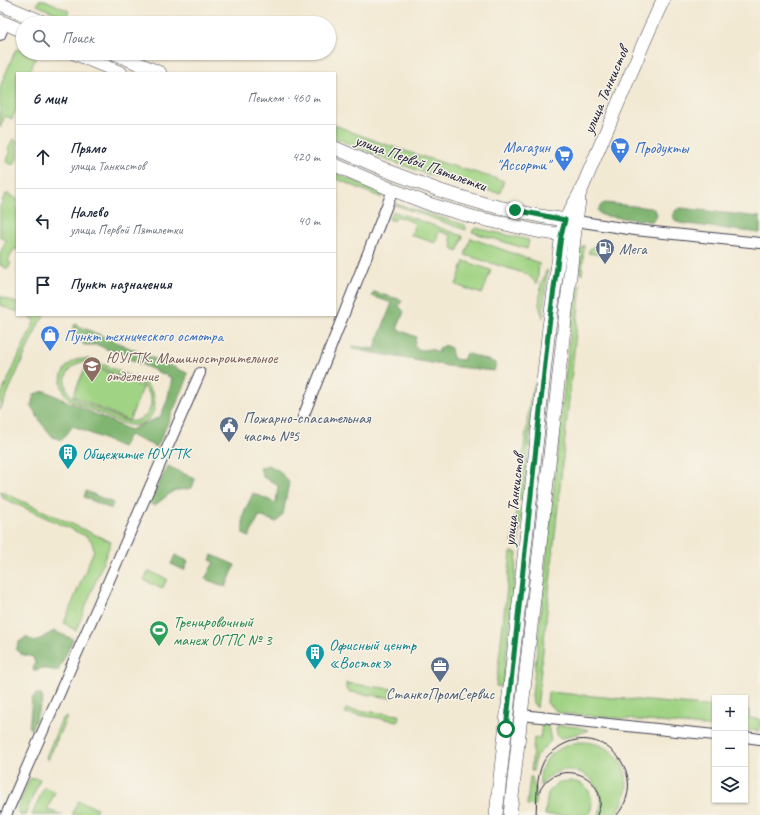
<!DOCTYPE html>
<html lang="ru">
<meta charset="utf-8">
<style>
:root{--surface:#fff;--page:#f6f6f7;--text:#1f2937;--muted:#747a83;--line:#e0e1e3}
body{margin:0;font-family:Caveat,sans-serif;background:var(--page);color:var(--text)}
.controls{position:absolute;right:12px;bottom:12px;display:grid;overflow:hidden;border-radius:0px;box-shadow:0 1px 3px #0004}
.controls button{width:36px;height:36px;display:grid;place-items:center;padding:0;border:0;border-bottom:1px solid var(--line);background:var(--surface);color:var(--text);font:20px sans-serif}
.stop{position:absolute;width:12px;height:12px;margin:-9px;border:3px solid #0b8043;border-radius:50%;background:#fff}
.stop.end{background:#0b8043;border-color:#fff;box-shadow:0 1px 4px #0008}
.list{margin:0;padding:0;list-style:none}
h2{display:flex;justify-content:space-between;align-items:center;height:52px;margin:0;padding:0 16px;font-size:17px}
h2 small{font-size:13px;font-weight:400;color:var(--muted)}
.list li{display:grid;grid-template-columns:26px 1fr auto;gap:12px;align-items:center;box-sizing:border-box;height:64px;padding:0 16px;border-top:1px solid var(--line)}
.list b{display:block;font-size:15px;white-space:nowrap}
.list p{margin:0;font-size:13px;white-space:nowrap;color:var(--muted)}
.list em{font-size:13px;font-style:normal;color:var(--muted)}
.icon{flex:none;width:22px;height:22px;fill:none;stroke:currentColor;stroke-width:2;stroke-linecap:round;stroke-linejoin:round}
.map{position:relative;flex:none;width:760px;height:815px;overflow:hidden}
.search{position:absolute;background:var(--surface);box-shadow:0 1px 3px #0004;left:16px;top:16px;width:320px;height:44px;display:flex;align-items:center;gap:10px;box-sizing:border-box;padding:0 14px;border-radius:22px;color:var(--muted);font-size:15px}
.panel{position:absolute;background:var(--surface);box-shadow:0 1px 3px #0004;left:16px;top:72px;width:320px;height:244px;border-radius:0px}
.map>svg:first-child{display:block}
.green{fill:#a0d383;stroke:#617a5f;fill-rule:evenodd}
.forest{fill:#80b571;stroke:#516c56}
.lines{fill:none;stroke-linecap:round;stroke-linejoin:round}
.minor-casing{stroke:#414052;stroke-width:12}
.major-casing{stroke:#414052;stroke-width:14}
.minor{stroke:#fff;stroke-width:10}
.major{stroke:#fff;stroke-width:13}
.tram{stroke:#22223b;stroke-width:1}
.route{stroke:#0b8043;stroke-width:5}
.labels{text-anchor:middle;stroke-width:3;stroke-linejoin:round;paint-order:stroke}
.street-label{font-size:16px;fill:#22223b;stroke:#f7f3e8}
.shop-label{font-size:16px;fill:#366cbe;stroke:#f7f3e8;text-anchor:start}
.service-label{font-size:16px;fill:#4e5e75;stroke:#f7f3e8;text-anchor:start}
.education-label{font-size:16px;fill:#785e54;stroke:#f7f3e8;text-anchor:start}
.culture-label{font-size:16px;fill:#0d838f;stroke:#f7f3e8;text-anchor:start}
.leisure-label{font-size:16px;fill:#27864d;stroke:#f7f3e8;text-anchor:start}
</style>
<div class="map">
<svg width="760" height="815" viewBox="0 0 760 815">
<rect width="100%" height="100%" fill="#f7f3e8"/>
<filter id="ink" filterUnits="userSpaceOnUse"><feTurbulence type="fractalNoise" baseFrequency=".025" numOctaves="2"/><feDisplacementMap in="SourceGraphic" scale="8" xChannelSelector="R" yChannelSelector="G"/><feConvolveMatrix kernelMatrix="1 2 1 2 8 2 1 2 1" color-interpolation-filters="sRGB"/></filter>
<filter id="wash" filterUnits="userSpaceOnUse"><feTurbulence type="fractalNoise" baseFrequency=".012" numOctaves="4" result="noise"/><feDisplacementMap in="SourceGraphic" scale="16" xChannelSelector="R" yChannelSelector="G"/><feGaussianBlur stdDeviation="0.9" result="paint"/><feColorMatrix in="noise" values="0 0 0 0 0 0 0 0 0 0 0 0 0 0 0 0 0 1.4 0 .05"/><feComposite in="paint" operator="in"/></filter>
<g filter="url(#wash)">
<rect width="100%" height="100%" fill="#f2e9d3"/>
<g class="green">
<path d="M39,0h6l24,11 -3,7 -29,-13z"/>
<path d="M16,49l7,2v2h4l9,4 -7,16h-12v34l-5,12 -7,-3 -5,12v-41z"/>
<path d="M335,125c54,23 112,39 169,56l-4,12c-57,-10 -112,-33 -165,-55z"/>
<path d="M13,139l4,2v17l-3,7 -8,-3 5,-11 -3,-2z"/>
<path d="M335,173l46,19 1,6 -47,-20z"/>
<path d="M8,194l9,5v51l-3,-1 -6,12 3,2 -3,6 -8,-4v-11l6,-14 -6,-3v-30l1,-3 3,-1 -2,-2 3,-6z"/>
<path d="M396,204l69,21 1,4v1l-71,-25z"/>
<path d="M393,211l70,25 -5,16 -5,-2 -3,-15 -11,-4 -4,12 -24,-8 4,-12 -19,-7 -2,5 -5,-2z"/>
<path d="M476,228l53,12 -2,9 -55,-17 2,-3z"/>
<path d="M471,238l68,25 -2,21 -10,-10 -62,-19z"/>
<path d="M584,245l-2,29 -3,-2 -1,-3 2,-20z"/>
<path d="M594,246h6l3,2 1,7h-3l-13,-2 2,-4z"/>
<path d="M464,261l27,9 -9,24 -26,-9z"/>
<path d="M547,270l-4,48 -4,-13 2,-21z"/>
<path d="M581,284l-44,424 -4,-5 -1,-7 42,-402 2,-5z"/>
<path d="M0,296l17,7v9l-17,-7z"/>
<path d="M24,315h19l2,1 -6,7 -39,87v-13l35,-77z"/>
<path d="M78,359h8l7,1 48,21c19,10 19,39 -4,44 -4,1 -9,0 -12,-1 -11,-3 -21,-9 -31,-13 -8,-4 -18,-7 -25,-12 -5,-5 -7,-10 -8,-17 0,-11 7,-19 17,-23zM82,362l10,2 47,20c22,11 12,41 -13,37l-49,-21c-18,-10 -14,-33 5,-38z"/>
<path d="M87,363l56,25 -14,33 -56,-25z"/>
<path d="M535,383l-12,117h-6l13,-98z"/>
<path d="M0,491l111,51 -35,89 -12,-8 30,-73 -2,-8 -4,-5 -85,-39z"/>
<path d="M516,511h6l-4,33 -6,-1z"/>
<path d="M511,552l6,1 -14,134 -7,-1z"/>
<path d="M149,571l18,8 -5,10 -18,-9z"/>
<path d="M346,683l46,6 -1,9 -41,-6 -4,-3z"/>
<path d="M548,692l167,15v20l-156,-14 -12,-10z"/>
<path d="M346,709l53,6 -1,6 -53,-8z"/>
<path d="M745,710h4v8l11,1v12l-15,-1z"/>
<path d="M67,717l-19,43 -2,-3 16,-38z"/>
<path d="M542,724l6,1 3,16 -15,15 -3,15h-2l3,-33h6z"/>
<path d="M558,725l20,2 11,3 -26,8 -5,-1 -2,-7z"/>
<path d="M578,742c10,0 20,1 30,7 23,15 24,46 7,66h-16c10,-26 -16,-53 -42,-43 -7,3 -12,9 -17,14 0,-5 0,-11 1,-16 6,-16 21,-24 37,-28z"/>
<path d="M530,777h2l2,9 2,4 -1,16 -8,-1z"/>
<path d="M36,778l4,1 -15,36h-5l-3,-3 1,-6 12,-27z"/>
<path d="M570,781c3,1 7,1 10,2 13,7 14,20 9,32h-44l3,-22 5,-6 7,-5z"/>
<path d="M44,787l11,5 -8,18 17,5h-32z"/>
<path d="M78,801l19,7 -3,7h-22z"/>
</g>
<g class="forest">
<path d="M605,203l46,5 4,2 2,4 -1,3 -3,4h-4l-44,-5 -5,-2 -2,-4 3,-5z"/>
<path d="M681,208l79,9v16l-80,-10 -4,-2 -3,-4c1,-6 2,-7 8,-9z"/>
<path d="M374,292l28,8 -3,6 5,6 -7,17 19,8 -2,9 6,4 11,-1 8,4v-4l5,-4 7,3 1,6 2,5 9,1 3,-7 30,10 -2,8 -46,-5 -96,-17 1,-3 22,3 4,-13 13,-33 -20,-7z"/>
<path d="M75,324l112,49 -1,9 -29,65 -28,-12 -7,12 -49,-21 -11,14 -9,-3 -11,-13 -11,-18 3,-12 11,-3 85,39 30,-13 7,-16 5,-23 -74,-33h-14l-12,-14z"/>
<path d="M268,465l10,5 11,12 -6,32 -6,8 -18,-6 -10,21 -6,-3v-19l10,-22 23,10 2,-18 -15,-8 -3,-9z"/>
<path d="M168,466l27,13 -3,9 -19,3 -19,15 -5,-3z"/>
<path d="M86,491l27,12 -2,6 -27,-12z"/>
<path d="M175,555l13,6 -4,9 -13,-6z"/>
<path d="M212,555l23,10 -9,22 -21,-8 9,-17 -4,-2z"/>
<path d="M54,631l19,8 -15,32 -17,-3 -2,2h-6l2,-7 -2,-6 -12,-3 -5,-4 3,-8 7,-5 9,5z"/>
<path d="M36,694h5l2,6 -12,30 -2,-2 3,-29z"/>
</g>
</g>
<g filter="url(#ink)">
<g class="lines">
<g class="minor-casing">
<g id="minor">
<path d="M0,35l5,-12"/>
<path d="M576,221l59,9 125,13"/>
<path d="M303,417l90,-227"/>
<path d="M521,715l194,20"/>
<path d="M745,737l15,2"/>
<path d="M6,815l194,-442"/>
</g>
</g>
<g class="major-casing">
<g id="major">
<path d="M0,4l45,19"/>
<path d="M0,21l23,10"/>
<path d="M74,53l47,20"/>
<path d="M114,53l46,20"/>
<path d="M335,148l63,27 46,17 41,12 55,12 33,5"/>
<path d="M335,165l58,25 39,15 41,12 64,14 33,5"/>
<path d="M496,815l53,-488 14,-100 2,-7 15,-27 67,-158 16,-35"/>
<path d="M510,815l66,-594 3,-20"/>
</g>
</g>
<use href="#minor" class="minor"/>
<use href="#major" class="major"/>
<g class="tram">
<path d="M539,793c12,-34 64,-23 61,13 -1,3 -2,6 -3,9"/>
<path d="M536,815c1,-15 0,-39 7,-52 2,-5 7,-10 12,-13 42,-34 98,22 62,65"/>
</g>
</g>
</g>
<g class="lines" filter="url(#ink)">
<path class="route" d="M506,729l43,-403 12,-90 4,-16 -50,-10"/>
</g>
<defs>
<g id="supermarket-pin" transform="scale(1)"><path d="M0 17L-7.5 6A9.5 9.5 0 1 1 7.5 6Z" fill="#3f7fe0" stroke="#f7f3e8"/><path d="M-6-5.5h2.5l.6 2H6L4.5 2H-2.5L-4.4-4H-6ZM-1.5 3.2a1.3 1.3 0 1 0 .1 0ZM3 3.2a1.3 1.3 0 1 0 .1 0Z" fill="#fff"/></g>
<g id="fuel-pin" transform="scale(1)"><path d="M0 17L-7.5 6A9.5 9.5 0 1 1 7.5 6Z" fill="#5c6f8a" stroke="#f7f3e8"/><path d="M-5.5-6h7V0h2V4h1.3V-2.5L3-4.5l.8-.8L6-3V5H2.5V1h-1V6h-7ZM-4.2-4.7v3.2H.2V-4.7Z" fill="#fff"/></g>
<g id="shop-pin" transform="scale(1)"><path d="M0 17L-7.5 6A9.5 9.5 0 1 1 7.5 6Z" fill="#3f7fe0" stroke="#f7f3e8"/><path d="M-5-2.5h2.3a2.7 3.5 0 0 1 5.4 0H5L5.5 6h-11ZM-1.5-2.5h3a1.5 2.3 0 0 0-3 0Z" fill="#fff"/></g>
<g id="university-pin" transform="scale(1)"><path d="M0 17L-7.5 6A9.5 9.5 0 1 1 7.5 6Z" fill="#8d6e63" stroke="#f7f3e8"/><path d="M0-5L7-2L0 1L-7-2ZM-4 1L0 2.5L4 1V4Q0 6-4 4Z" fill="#fff"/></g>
<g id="civic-pin" transform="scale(1)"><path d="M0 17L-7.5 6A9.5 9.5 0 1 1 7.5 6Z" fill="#5c6f8a" stroke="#f7f3e8"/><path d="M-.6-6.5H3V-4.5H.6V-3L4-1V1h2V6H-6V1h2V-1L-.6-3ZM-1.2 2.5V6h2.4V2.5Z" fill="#fff"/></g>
<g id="building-pin" transform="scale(1)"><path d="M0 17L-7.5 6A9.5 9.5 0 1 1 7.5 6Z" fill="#0f9aa8" stroke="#f7f3e8"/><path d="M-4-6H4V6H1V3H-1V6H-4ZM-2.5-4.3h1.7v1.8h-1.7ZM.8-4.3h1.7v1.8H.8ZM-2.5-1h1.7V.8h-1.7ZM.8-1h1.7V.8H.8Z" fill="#fff"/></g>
<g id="stadium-pin" transform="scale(1)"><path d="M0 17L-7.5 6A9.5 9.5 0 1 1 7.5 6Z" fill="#2e9e5b" stroke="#f7f3e8"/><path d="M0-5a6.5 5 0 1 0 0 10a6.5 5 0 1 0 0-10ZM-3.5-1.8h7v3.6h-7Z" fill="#fff"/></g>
<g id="office-pin" transform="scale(1)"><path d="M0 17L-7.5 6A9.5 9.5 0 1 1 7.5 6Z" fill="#5c6f8a" stroke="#f7f3e8"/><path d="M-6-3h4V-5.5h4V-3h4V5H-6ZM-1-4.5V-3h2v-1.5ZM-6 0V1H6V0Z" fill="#fff"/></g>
</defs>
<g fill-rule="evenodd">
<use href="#supermarket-pin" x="620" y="147"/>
<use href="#supermarket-pin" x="564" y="155"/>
<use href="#fuel-pin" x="605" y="248"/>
<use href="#shop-pin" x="50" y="335"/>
<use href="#university-pin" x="92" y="366"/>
<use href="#civic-pin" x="229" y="426"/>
<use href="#building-pin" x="68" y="453"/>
<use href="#stadium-pin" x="159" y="630"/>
<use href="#building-pin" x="315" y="653"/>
<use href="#office-pin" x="440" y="666"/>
</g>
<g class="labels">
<g class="street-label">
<text transform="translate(605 90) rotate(-67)" y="6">улица Танкистов</text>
<text transform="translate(421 162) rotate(20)" y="6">улица Первой Пятилетки</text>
<text transform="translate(513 500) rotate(-84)" y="6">улица Танкистов</text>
</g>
<g class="shop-label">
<text x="550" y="152" text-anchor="end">Магазин<tspan x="550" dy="18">"Ассорти"</tspan></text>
<text x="634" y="153">Продукты</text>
<text x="64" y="341">Пункт технического осмотра</text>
</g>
<g class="service-label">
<text x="619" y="254">Мега</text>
<text x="243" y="423">Пожарно-спасательная<tspan x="243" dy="18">часть №5</tspan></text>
<text x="440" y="699" text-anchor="middle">СтанкоПромСервис</text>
</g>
<g class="education-label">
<text x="106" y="363">ЮУГТК. Машиностроительное<tspan x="106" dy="18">отделение</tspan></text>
</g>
<g class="culture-label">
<text x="82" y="459">Общежитие ЮУГТК</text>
<text x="329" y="650">Офисный центр<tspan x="329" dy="18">«Восток»</tspan></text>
</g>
<g class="leisure-label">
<text x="173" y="627">Тренировочный<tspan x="173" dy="18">манеж ОГПС № 3</tspan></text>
</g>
</g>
</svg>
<div class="controls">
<button>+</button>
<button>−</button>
<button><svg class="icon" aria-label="layers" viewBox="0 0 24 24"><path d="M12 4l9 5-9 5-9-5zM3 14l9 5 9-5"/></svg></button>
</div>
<div class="stop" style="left:506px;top:729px"></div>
<div class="stop end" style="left:515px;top:210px"></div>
<div class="search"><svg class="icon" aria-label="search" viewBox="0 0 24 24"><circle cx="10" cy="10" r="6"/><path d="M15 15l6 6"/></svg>Поиск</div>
<section class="panel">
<h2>6 мин<small>Пешком · 460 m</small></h2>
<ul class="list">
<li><svg class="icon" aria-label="ahead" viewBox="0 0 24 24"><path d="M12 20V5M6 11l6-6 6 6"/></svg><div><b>Прямо</b><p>улица Танкистов</p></div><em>420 m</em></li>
<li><svg class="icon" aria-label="left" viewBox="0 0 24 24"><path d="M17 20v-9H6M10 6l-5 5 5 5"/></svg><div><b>Налево</b><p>улица Первой Пятилетки</p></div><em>40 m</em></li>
<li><svg class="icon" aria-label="arrive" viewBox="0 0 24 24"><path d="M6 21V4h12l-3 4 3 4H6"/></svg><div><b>Пункт назначения</b></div></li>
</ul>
</section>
</div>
